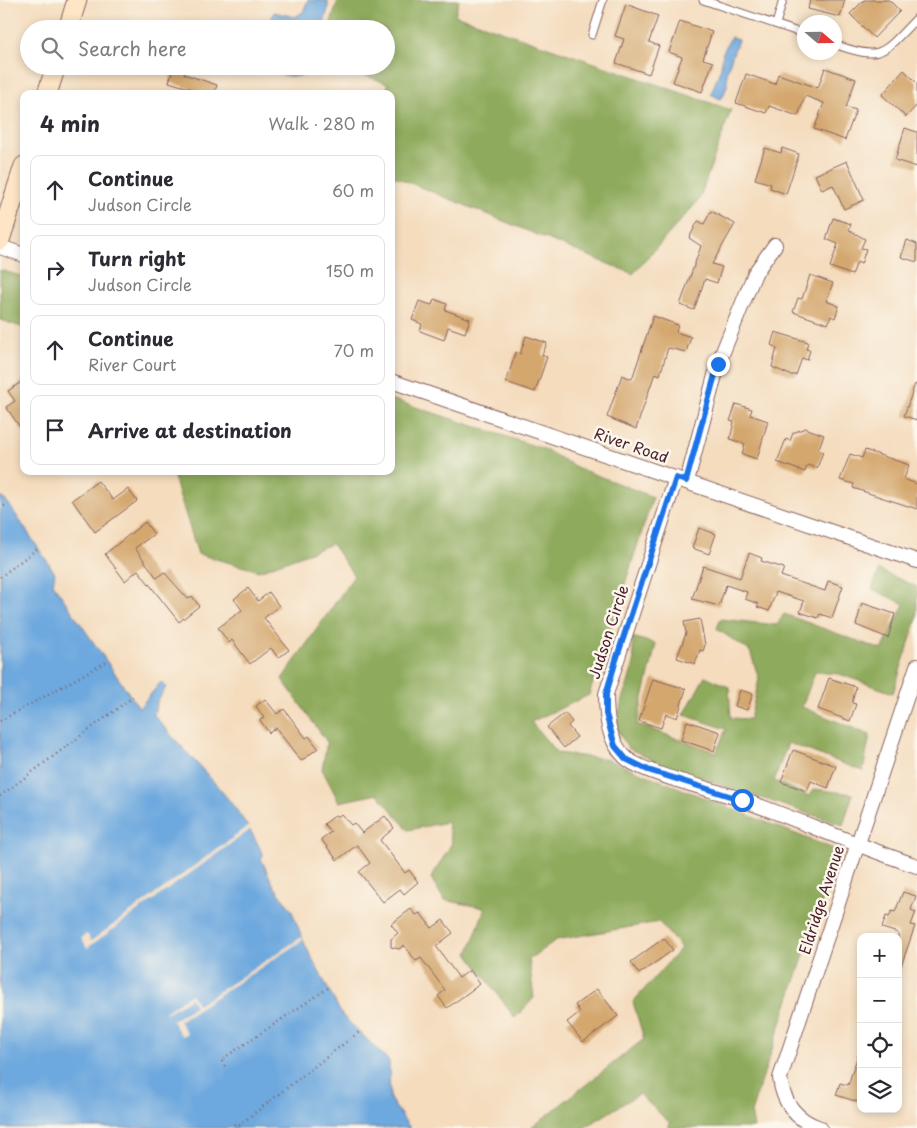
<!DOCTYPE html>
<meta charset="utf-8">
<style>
:root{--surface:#fff;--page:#f7f7f7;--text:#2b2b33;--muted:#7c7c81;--line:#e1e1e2}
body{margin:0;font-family:"Playpen Sans",sans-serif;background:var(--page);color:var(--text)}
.controls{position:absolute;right:15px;bottom:15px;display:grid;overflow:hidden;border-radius:10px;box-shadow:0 2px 8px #0003}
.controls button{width:45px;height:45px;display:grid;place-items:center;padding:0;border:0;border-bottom:1px solid var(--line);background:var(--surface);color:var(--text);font:25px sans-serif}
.compass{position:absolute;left:797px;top:15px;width:45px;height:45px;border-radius:50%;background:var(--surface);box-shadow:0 2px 8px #0003;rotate:110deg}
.stop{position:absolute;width:15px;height:15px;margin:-11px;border:4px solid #1a73e8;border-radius:50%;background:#fff}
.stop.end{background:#1a73e8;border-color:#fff;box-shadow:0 1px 5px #0008}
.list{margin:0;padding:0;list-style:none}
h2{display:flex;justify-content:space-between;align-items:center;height:65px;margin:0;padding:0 20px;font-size:21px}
h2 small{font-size:16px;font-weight:400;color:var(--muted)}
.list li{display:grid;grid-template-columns:32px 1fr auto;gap:15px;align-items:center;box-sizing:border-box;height:70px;margin:0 10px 10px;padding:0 10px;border:1px solid var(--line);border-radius:10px}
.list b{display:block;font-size:19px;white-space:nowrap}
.list p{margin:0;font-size:16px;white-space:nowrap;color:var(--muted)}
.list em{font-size:16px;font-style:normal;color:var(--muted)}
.icon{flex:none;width:28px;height:28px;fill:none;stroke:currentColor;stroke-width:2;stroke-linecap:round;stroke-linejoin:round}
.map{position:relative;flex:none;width:917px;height:1128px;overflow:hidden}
.search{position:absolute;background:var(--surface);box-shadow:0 2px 8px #0003;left:20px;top:20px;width:375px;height:55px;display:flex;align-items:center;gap:12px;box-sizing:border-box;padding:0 18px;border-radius:28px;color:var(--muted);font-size:19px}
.panel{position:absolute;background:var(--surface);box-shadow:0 2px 8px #0003;left:20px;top:90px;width:375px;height:385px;border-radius:10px}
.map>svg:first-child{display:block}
.forest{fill:#8eaa5c;stroke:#6c6444}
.water{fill:#6da8de;stroke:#5c6484}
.pier{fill:#f4dcbd}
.building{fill:#d4a76e}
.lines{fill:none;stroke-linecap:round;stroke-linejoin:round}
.lane-casing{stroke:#86615e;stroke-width:9}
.street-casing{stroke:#86615e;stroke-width:16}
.secondary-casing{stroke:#86615e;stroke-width:21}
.path{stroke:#86615e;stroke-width:2.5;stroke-dasharray:1 4;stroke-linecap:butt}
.lane{stroke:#fff;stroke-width:7}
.street{stroke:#fff;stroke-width:14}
.secondary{stroke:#fde5c5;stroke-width:19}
.route{stroke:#1a73e8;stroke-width:6}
.labels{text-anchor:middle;stroke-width:5;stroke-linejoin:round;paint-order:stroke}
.street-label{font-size:15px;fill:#4a1f2b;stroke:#fbf7ec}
</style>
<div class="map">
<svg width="917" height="1128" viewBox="0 0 917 1128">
<rect width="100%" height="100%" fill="#fbf7ec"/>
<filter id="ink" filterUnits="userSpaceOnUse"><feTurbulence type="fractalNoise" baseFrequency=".02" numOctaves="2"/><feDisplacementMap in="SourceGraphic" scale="10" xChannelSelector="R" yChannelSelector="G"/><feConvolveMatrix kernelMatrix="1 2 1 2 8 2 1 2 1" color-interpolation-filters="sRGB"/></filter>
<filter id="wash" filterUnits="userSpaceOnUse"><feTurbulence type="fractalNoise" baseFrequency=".0096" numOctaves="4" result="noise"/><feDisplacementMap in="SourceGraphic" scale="20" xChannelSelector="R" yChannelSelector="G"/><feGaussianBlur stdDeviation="1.12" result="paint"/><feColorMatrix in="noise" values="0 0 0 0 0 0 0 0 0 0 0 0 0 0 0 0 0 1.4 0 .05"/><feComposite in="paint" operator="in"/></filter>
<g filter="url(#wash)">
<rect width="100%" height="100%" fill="#f4dcbd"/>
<g class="forest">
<path d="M338,0h121l-4,15 276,95 -32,90 -66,74 -242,-99v-81h-5l2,-10 -48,-18h46v-37h-57z"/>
<path d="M0,270l24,7v51l-24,-8z"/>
<path d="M391,399l153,50 34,19 75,29 -64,198 -58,27 26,31 49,6 233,92 -88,261 3,16h-86l2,-5 -31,-29 -55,34h-53l113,-89 -11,-37 48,-54 -22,-26 -103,18 -27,19 5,39 -19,20 -47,-64 17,-46 -41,-8 -13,-22 21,-35 -5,-21 -39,8 -30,-36 -39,8 -17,-33 5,-27 -45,-63 72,-103 -22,-32 -73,27 -61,-17 -26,-83h219z"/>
<path d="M879,570l38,17v31l-24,75 -54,-19 -24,-2 -13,35 68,28 -7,36 -75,-28 -14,38 35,15 5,-7 39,5 -10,31 -178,-59 -37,-18 -13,-22 19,-63 -2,-26 24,7 -19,80 79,29 10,-24 -42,-14 21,-39 24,11 2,31 19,1 9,-40 -9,-28 -33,-22 3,-10 57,6 7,-11 98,36 22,-46 -32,-15z"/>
</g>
<g class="water">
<path d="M308,0l20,1v8l-6,20h-54l6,-17 21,5 8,-5z"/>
<path d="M731,37l7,3 -11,31v15l-4,11 -3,2 -9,-5 10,-27 2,-15z"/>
<path d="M262,66h47c-6,20 -34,7 -47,0z"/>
<path d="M0,496l8,7 47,70 -2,11 86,124 22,-26 5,5 -10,17 -2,11c38,47 85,85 109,140l-2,4 13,27 17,23 15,38 36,68 47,46 1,38 20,29h-410z"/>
</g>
<g class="pier">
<path d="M249,826l2,3 -164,119 -6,-10 6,-4 4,7z"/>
<path d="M302,937l1,3 -124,81 8,12 -5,3 -10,-15 23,-15 -4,-8 -25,15 -1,-1 26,-18 7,11z"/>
</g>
<g id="blocks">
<g class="building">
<path d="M810,0h35l-5,17 -32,-8z"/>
<path d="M864,0h25l11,11 -26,27 -24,-24z"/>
<path d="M626,4l32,12 -9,26 10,4 -10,28 -33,-11 8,-24 -9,-3z"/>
<path d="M680,21l32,11 -9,27 10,3 -11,30 -29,-10 9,-25 -13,-5z"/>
<path d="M174,66h13l-3,8 33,11 -3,9h-23l1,-5 -23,-7z"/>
<path d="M825,68l31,11 -10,28 10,3 -11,30 -31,-11 10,-26 -19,-7 -7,20 -29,-10 -3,7 -30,-10 10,-29 29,10 3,-10 40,14z"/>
<path d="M904,70l13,13v22l-11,12 -24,-22z"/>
<path d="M905,128l12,4v35l-22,-7z"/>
<path d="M765,148l16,5 1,-5 17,6 -13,40 -16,-6 1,-4 -16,-5z"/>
<path d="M847,161l17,39 -20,9 -11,-24 -11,5 -7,-15z"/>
<path d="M711,211l24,13 -23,40 10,3 -5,16 -12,-4 -11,31 -14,-5 21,-59 -12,-8 9,-17 6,3z"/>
<path d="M833,218l18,6 -2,6 16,9 -4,9 5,1 -5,15 -4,-2 -5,13 -22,-8 8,-23 -12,-5z"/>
<path d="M907,240l10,4v18l-16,-5z"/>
<path d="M810,275l23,8 -7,18 13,5 -4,12 -4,-2 -3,8 -35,-12 5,-14 4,1z"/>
<path d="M434,299l13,5 -2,6 25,9 -5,14 -17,-6 -4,13 -24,-9 2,-7 -10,-4 7,-19 13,4z"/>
<path d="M653,316l25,9 -2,7 15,5 -5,15 -18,-4 -8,27 -5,-2 -19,56 -29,-12 15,-42 10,4z"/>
<path d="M775,332l33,10 -2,7 4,1 -3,10 -5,-2 -6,17h-6l-18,-8 5,-19 -6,-3z"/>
<path d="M526,336l21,7 -5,12 5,2 -12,35 -29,-10 10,-30 4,2z"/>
<path d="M24,380v53l-18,-26 9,-6 -7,-10z"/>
<path d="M915,384l2,1v35l-13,-4z"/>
<path d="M736,404l16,5 -2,6 18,6 -11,38 -15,-5 3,-10 -15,-5 4,-17 -4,-1z"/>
<path d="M805,428l19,7 -6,15 5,2 -6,16 -10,-3 -2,7 -28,-10 9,-23 4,2 3,-8z"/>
<path d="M865,450l44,15 -5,14 13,5v25l-64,-21 1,-4 -14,-4 10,-26 12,4z"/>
<path d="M98,481l15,19 15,-11 9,12 -42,31 -23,-32z"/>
<path d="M145,522l9,12 -19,14 22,30 7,-6 24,27 4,-3 7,10 -20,16 -41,-52 -13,11 -20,-27z"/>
<path d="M699,528l17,6 -7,20 -17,-6z"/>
<path d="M749,553l13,5 -1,3 23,7 -3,8 44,15 3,-10 15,5 -11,32 -12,-4 -2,4 -18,-6 4,-11 -28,-9 -7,19 -12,-4 2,-3 -14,-5 2,-7 -21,-7 -7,21 -27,-7 11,-33 37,12z"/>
<path d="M248,588l10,13 11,-9 10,14 -15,12 25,32 -11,8 -7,-10 -21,16 -18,-24 -3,3 -11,-15 24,-18 -8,-11z"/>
<path d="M862,603l33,11 -7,24 -32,-13z"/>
<path d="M700,619l5,26 -2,6 -3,-1 -5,14 -18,-6 9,-25 -2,-11z"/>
<path d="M829,678l27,9 -4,16 4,1 -6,17 -32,-12z"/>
<path d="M653,679l33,10 -9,29 -11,-4 -5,14 -22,-7z"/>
<path d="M740,690l13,4 -6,16 -12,-4z"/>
<path d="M265,699l12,15 7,-5 22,29 3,-2 9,12 -17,13 -25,-33 -7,5 -9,-13 4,-2 -8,-12z"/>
<path d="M565,713l7,9 -4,4 9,11 -13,11 -17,-21z"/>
<path d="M687,721l33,11 -6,19 -33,-11z"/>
<path d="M793,750l43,16 -8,22 -17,-7 -4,10 -26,-9z"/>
<path d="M341,814l10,11 3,-2 8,10 23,-17 9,12 -14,12 25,33 4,-3 9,12 -14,12 -4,-5 -17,13 -24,-30 11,-9 -13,-18 -20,15 -16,-21 10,-7 -7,-8 12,-9 2,2z"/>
<path d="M903,892l13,4 -5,14 5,2 -5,13 4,1 -15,43 -2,-36 -16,-5 4,-12 3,1 3,-6 3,1z"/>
<path d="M411,909l5,6 4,-2 12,15 11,-8 10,13 -17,13 23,32 11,-8 10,14 -33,24 -9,-12 7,-6 -24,-32 -5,3 -12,-16 -5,4 -8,-2v-8l7,-6 -7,-9z"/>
<path d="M664,938l9,12 -34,24 -8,-12z"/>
<path d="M597,989l21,27 -35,26 -16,-20 13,-10 -5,-7z"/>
<path d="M859,1052h2v51l-25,-8 4,-12 8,2z"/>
</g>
</g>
</g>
<g filter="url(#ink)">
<use href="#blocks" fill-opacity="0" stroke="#86615e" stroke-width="1"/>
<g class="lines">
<g class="lane-casing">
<g id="lane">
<path d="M703,0l101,34"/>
<path d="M776,24l7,-24"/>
<path d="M592,35l11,-35"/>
<path d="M834,44c50,18 48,9 83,-26"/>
</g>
</g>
<g class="street-casing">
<g id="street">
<path d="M0,247l24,8"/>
<path d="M391,381l526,180"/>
<path d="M676,478l-70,216c0,23 2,46 19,63 17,17 92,33 118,43 58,21 115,46 174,66"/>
<path d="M687,481l31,-117 37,-91 20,-28"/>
<path d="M820,1128c-24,-8 -37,-25 -40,-50l137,-412"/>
</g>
</g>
<g class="secondary-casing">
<g id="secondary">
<path d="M68,29l9,-29"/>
<path d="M47,94l9,-28"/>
<path d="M0,240l24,-74"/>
</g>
</g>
<g class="path">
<path d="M0,509l8,-6"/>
<path d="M0,577l37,-28"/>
<path d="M0,721l108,-60"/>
<path d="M0,796l133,-99"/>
<path d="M225,1066l-4,-6 107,-72"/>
<path d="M234,1124l5,1 120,-93"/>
</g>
<use href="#lane" class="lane"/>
<use href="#street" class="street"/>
<use href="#secondary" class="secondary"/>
</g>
</g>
<g class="lines" filter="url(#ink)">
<path class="route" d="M718,364l-32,117 -10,-3 -60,182 -10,34v20l9,32 11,13 22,11 94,30"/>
</g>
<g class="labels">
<g class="street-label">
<text transform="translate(631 446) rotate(19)" y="5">River Road</text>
<text transform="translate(609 632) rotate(-72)" y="5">Judson Circle</text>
<text transform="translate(822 900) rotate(-72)" y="5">Eldridge Avenue</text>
</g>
</g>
</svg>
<div class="controls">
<button>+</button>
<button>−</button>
<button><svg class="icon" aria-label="locate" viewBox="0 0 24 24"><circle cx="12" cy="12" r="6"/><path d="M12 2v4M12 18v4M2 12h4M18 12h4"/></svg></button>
<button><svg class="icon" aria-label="layers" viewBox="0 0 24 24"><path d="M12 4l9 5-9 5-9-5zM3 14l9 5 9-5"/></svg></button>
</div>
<svg class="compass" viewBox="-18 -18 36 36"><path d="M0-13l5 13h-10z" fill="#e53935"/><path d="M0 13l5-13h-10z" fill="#7c7c81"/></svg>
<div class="stop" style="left:742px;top:800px"></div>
<div class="stop end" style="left:718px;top:364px"></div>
<div class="search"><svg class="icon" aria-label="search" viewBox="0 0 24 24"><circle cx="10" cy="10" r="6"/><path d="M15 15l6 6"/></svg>Search here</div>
<section class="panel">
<h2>4 min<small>Walk · 280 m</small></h2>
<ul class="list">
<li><svg class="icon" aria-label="ahead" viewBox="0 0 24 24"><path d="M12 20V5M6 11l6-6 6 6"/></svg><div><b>Continue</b><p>Judson Circle</p></div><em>60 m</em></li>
<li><svg class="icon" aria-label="right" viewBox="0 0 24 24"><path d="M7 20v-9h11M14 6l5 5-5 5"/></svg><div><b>Turn right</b><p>Judson Circle</p></div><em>150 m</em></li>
<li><svg class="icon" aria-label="ahead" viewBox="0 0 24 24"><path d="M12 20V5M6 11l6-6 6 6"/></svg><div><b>Continue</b><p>River Court</p></div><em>70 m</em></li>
<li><svg class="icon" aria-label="arrive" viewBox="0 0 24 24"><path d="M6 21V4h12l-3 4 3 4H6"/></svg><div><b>Arrive at destination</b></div></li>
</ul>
</section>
</div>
